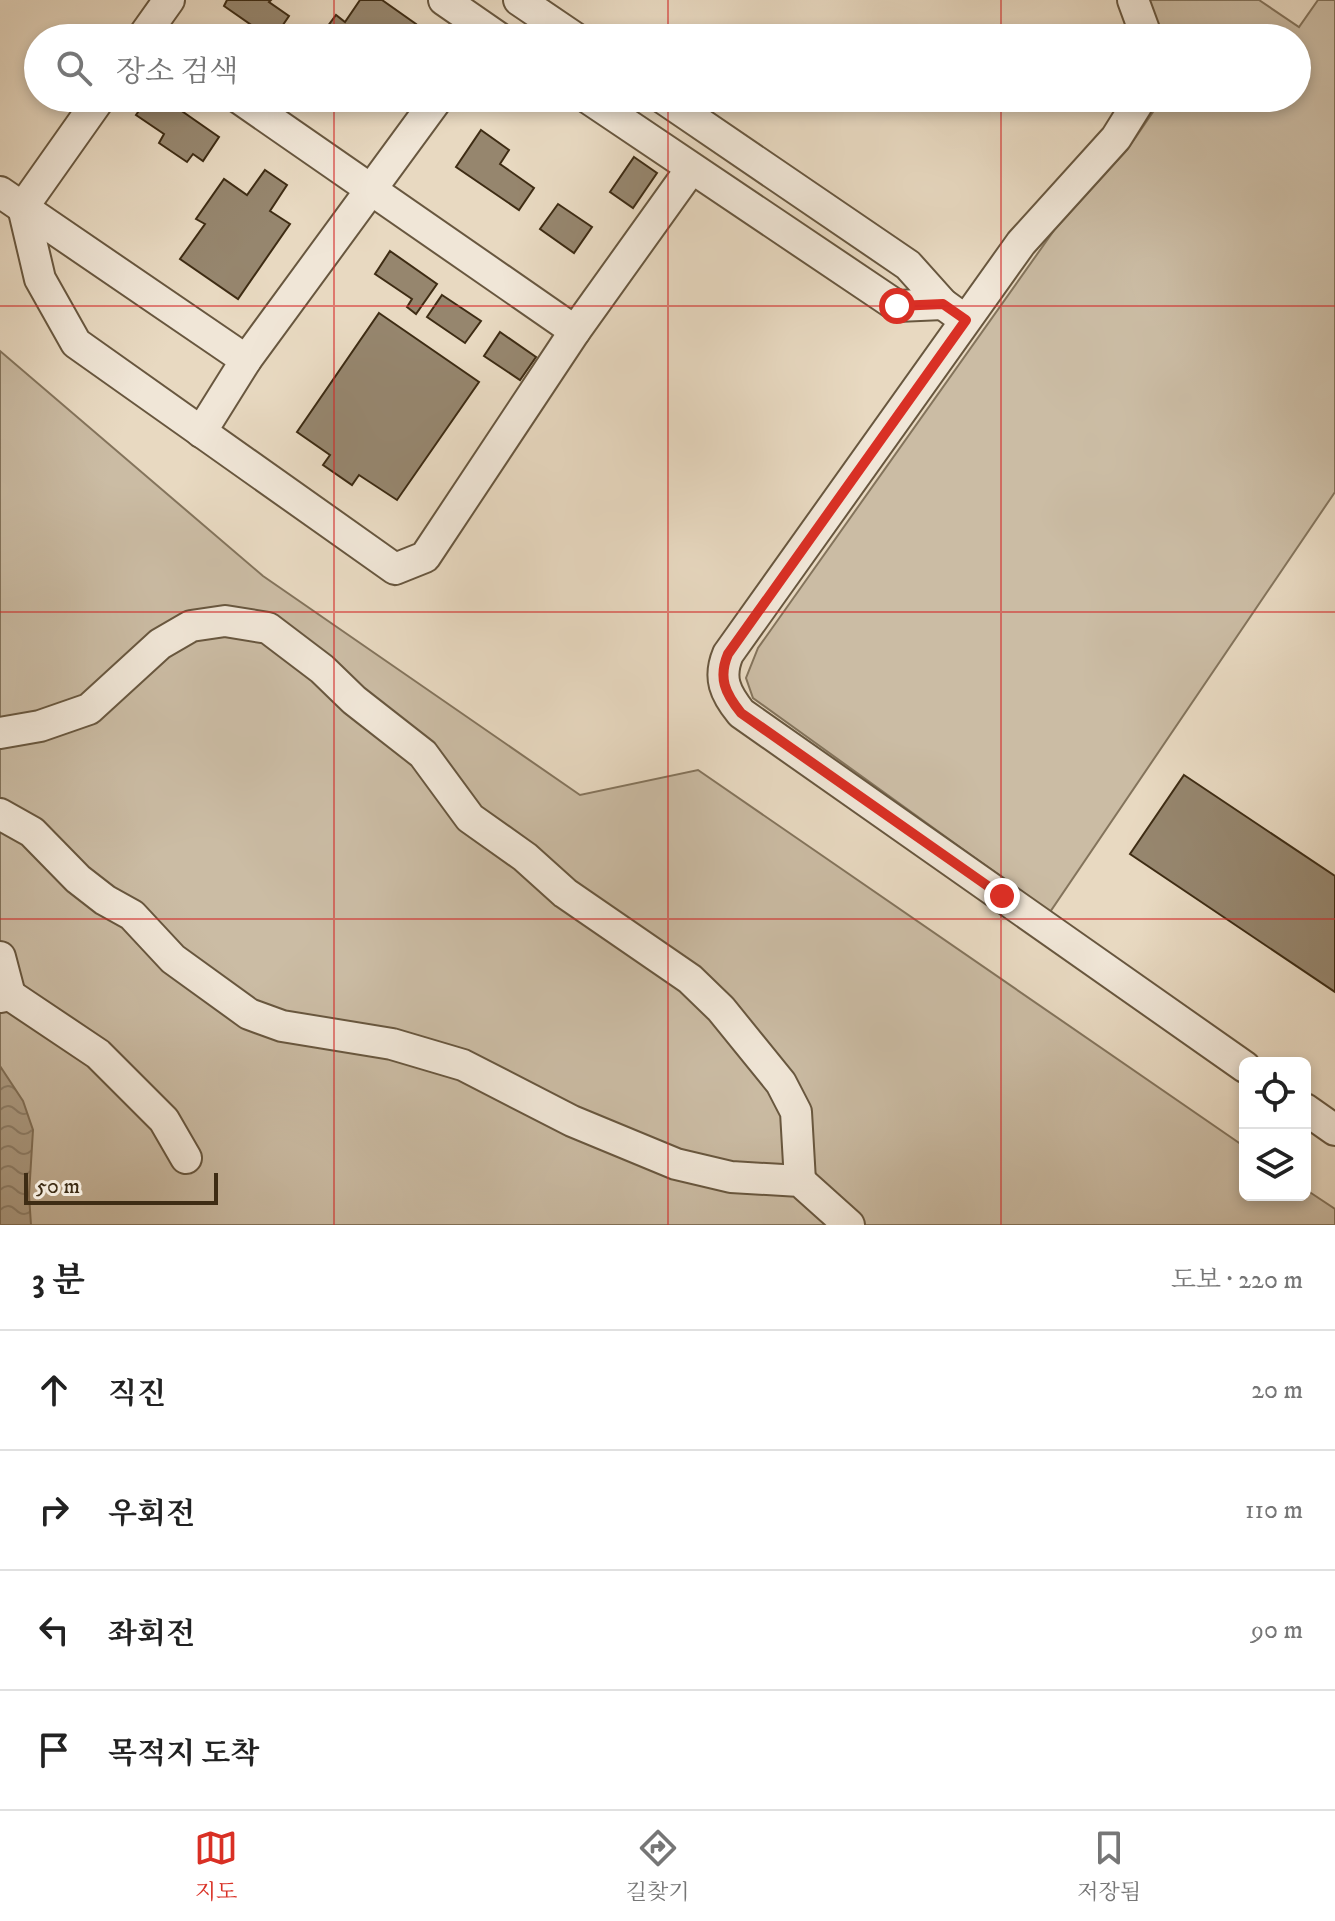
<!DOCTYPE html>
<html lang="ko">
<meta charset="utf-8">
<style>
:root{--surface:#fff;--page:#f2f2f2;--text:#222;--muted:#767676;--line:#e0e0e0;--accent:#d93025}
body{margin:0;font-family:"IM FELL DW Pica","Noto Serif KR",serif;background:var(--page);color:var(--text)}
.controls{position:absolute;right:24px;bottom:24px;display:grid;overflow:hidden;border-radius:12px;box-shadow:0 4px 12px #0003}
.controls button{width:72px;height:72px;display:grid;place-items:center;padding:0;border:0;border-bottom:2px solid var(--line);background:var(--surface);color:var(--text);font:40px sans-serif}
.scale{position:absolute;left:24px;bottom:20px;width:194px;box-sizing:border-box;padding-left:8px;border:4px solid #3e2c14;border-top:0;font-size:22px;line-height:28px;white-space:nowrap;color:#3e2c14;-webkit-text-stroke:6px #f0e6d7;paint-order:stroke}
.stop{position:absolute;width:24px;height:24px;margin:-18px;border:6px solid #d93025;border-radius:50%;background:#fff}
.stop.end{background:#d93025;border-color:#fff;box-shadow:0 2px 8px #0008}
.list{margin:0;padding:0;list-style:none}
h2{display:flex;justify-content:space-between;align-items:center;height:104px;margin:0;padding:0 32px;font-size:34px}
h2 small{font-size:26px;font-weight:400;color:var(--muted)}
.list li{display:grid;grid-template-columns:52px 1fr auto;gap:24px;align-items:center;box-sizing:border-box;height:120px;padding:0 32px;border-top:2px solid var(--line)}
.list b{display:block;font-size:30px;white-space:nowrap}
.list em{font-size:26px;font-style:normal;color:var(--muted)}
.icon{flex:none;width:44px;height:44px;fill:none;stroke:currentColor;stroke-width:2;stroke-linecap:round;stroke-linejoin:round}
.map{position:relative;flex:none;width:1335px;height:1225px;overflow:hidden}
.search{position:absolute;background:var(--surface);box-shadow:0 4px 12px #0003;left:24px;right:24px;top:24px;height:88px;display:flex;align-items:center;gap:20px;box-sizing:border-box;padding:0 28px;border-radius:44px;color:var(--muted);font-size:30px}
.sheet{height:584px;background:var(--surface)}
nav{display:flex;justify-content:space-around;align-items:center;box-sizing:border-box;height:112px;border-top:2px solid var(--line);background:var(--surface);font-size:22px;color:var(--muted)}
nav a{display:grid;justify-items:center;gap:4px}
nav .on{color:var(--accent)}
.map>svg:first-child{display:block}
.green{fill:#cbbca4;stroke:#84745c;stroke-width:2}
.water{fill:url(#water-waves);stroke:#817058;stroke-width:2}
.building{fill:#96866e;stroke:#3e2c14;stroke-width:2}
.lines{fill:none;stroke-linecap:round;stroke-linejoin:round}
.minor-casing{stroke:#68573f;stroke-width:34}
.minor{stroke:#f0e6d7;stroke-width:30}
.route{stroke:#d93025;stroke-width:10}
.grid{fill:none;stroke:#d62828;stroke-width:2;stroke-opacity:0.55}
</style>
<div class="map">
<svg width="1335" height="1225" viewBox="0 0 1335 1225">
<defs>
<pattern id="water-waves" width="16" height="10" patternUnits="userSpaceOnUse" patternTransform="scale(2)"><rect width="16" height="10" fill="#ae9e86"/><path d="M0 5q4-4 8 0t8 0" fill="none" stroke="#8f816c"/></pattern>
</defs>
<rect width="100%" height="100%" fill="#e8d9c1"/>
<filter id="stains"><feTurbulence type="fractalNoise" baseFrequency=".0025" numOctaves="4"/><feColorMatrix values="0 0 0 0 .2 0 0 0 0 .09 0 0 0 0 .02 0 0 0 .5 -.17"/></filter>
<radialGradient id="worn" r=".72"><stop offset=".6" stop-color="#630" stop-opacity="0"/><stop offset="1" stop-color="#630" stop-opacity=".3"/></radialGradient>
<g class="green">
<path d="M1144,0h115l40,27 19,-27h17v492l-285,420 -297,-214 -7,-20 12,-30 297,-419 72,-79 30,-44 2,-8h138v-60h-133z"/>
<path d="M0,351l263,225 317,219 118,-25 547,377v48h60v-6l30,20v16h-1335z"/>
</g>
<path class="water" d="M0,1066l23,35 10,29 -4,65 2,30h-31z"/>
<g class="building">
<path d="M227,0h44l-2,2 20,14 -15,22h-4l-46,-32z"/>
<path d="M360,0h22l34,24 -10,14h-87l17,-23 9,7z"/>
<path d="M148,98h15l56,39 -16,24 -10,-7 -6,8 -28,-19 5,-9 -28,-19z"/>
<path d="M481,130l28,20 -9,14 34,24 -15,22 -63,-43z"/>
<path d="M634,157l23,16 -24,35 -23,-16z"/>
<path d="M265,170l22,15 -17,26 20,13 -52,75 -58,-40 25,-35 -9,-5 28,-40 23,16z"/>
<path d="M558,204l34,23 -18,26 -34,-24z"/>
<path d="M390,251l47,33 -21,30 -9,-7 5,-8 -37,-25z"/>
<path d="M442,295l39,26 -16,22 -38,-26z"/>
<path d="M379,313l100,69 -82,118 -38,-25 -7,10 -29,-20 7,-10 -33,-23z"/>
<path d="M500,332l36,25 -16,23 -36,-24z"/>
<path d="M1184,775l151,101v116l-205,-138z"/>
</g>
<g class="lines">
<g class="minor-casing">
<g id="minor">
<path d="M444,0l55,38"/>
<path d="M519,0l56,38"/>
<path d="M1133,0l14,38"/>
<path d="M142,38l27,-38"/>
<path d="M100,98l-77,109 17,72 36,64 319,226 30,-12 150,-226 116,-162"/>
<path d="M239,98l336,233"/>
<path d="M588,98l309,208 46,-2"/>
<path d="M663,98l245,167 35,39 11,8"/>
<path d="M1141,98l-25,40 -95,105 -293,411c-10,24 -3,39 13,59l504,354"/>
<path d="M0,192l246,168"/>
<path d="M201,432l45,-72 192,-262"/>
<path d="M0,733l40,-7 49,-17 71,-65 31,-18 34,-5 43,7 54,41 32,31 69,54 47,64 55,39 40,36 125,86 31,30 60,74 15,29 4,69"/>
<path d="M0,814l32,18 46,47 27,21 27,15 41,44 76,55 33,12 110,18 71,21 109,56 104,43 55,13 69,4 49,44"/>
<path d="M0,957l10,38"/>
<path d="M0,997l10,-2 88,59 66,66 22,38"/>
<path d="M1305,1109l30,21"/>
</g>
</g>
<use href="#minor" class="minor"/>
</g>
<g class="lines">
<path class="route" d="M897,306l46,-2 23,16 -238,334c-10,24 -3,39 13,59l261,183"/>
</g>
<path class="grid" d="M334,0v38M668,0v38M1001,0v38M334,98v1127M668,98v1127M1001,98v1127M0,306h1335M0,612h1335M0,919h1335"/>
<rect width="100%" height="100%" filter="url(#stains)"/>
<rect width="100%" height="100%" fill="url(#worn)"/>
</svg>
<div class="controls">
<button><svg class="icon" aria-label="locate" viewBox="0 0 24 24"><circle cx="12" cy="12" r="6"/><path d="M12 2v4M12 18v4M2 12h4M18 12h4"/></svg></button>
<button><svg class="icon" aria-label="layers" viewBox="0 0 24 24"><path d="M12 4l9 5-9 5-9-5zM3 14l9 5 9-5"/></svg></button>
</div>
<div class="scale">50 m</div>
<div class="stop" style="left:897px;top:306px"></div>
<div class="stop end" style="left:1002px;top:896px"></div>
<div class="search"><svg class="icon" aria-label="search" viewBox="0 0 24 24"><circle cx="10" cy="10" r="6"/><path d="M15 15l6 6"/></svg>장소 검색</div>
</div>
<section class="sheet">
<h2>3 분<small>도보 · 220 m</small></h2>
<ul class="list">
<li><svg class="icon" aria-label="ahead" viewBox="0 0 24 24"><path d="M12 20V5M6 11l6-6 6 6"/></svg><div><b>직진</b></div><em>20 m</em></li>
<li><svg class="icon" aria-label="right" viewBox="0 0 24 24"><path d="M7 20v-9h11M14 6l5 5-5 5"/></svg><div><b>우회전</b></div><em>110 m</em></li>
<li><svg class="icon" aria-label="left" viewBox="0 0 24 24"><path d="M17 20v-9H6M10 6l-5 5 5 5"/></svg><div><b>좌회전</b></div><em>90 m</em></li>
<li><svg class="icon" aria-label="arrive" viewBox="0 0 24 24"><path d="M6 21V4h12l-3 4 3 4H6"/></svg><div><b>목적지 도착</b></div></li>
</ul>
</section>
<nav>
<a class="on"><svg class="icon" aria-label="map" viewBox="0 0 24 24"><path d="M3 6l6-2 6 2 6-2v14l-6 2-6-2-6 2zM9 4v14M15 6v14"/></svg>지도</a>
<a><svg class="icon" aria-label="directions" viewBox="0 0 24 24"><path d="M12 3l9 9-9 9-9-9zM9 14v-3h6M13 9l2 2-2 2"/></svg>길찾기</a>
<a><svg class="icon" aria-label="saved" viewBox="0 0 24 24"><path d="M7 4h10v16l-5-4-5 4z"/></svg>저장됨</a>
</nav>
